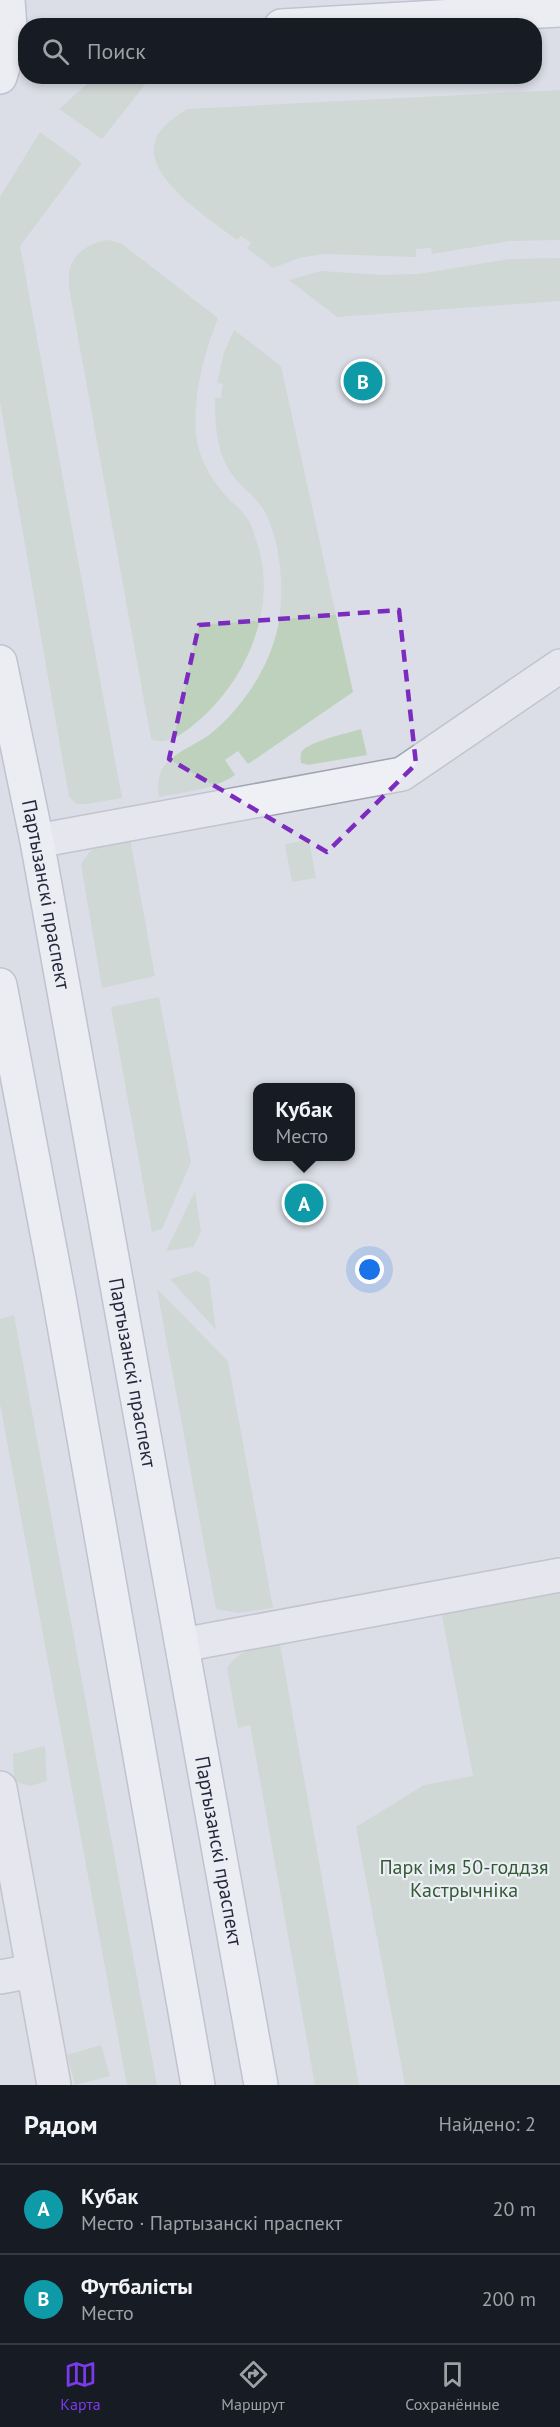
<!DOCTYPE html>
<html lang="ru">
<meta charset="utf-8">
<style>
:root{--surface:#171b24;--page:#20242c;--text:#f1f3f6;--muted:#9ea1a6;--line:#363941;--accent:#7c3aed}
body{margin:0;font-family:"PT Sans",sans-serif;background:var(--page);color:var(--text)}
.you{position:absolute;left:370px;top:1270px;width:21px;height:21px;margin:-15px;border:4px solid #fff;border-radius:50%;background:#1a73e8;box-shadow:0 0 0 9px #1a73e833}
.badge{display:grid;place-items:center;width:39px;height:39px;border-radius:50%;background:var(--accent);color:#fff;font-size:20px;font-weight:700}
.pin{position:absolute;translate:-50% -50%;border:3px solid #fff;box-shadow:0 2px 6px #0006}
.popup{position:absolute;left:253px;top:1083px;width:102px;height:78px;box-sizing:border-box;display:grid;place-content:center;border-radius:12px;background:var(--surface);filter:drop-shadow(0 2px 4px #0005);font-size:20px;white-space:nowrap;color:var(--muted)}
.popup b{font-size:22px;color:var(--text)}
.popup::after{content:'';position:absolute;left:50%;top:100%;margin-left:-12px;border:12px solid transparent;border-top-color:var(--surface)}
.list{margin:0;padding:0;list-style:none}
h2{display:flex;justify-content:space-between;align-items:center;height:78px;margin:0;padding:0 24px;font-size:26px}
h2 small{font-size:20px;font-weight:400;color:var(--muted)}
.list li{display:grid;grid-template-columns:39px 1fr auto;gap:18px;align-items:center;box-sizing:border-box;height:90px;padding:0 24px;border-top:2px solid var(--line)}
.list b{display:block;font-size:22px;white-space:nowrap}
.list p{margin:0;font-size:20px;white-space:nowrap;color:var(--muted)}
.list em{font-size:20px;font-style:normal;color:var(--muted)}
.icon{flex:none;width:33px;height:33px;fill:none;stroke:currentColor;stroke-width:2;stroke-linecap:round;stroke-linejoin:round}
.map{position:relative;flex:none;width:560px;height:2085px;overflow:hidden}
.search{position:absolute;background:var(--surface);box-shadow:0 3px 9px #0003;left:18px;right:18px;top:18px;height:66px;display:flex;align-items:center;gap:15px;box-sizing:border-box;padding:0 21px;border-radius:24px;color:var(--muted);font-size:22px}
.sheet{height:258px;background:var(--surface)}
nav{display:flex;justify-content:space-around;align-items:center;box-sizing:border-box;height:84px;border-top:2px solid var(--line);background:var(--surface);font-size:16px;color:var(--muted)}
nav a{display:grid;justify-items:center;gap:3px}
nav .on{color:var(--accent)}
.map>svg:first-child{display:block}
.green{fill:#bed1bd}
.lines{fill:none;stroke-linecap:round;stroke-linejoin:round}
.minor-casing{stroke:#a1a4b1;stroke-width:36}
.major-casing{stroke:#9ba0b3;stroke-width:36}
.minor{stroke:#eff0f5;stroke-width:33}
.major{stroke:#fff;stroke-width:33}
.marked{fill:none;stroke:#7b2cbf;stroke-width:4.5;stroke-dasharray:12 8;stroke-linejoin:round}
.labels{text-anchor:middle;stroke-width:4.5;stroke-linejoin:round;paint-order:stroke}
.street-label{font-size:20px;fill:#25293e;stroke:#eceef5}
.park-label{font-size:20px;fill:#325a33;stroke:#eceef5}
</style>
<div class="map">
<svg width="560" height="2085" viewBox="0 0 560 2085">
<rect width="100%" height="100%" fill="#dcdee7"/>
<g class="green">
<path d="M95,77h56l-49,62 -43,-30z"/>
<path d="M560,90v150l-50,1 -78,13 -1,-6 -15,1v8l-91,-3 -26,4 -26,10 -26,-20 4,-5 -10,-7 -4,4c-26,-21 -108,-70 -76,-110 7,-9 17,-15 26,-21z"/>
<path d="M40,132l42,31 -62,83 102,552 -35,6h-10l-8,-7 -69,-395v-205z"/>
<path d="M109,240l13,4 96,74c-14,36 -25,76 -22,115 2,25 15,46 31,64 6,7 14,12 19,20 5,5 7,14 9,20 24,63 -4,134 -50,178 -14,12 -35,33 -54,24l-82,-451c0,-6 -1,-15 1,-20 5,-17 23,-27 39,-28z"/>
<path d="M560,258v43l-223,16 -48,-37 32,-9 61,4 36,-1 91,-15z"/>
<path d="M234,330l47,36 72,326 -105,72 -10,-13 -13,9 10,15c-22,15 -50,17 -76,22 -1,-11 -2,-22 5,-31 11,-14 31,-21 45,-31 34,-27 63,-71 70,-114 5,-34 2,-71 -11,-103 -8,-20 -26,-29 -37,-45 -15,-22 -16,-50 -16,-75h6l2,-14 -6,-1 7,-31z"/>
<path d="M361,729l6,26 -59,10 -7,-2c0,-2 -1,-7 0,-10 4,-11 48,-20 60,-24z"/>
<path d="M130,838l25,138 -53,12 -21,-123c11,-23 26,-22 49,-27z"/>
<path d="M309,840l7,38 -24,4 -7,-38z"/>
<path d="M159,997l32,165 -29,67 -10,3 -41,-225z"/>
<path d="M195,1191l6,41 -8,15 -27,4z"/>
<path d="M197,1271l12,7 7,52 -46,-51z"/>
<path d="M157,1289l71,72 45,247 -34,5 -23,-4z"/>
<path d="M14,1315l143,770h-30l-127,-681v-85z"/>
<path d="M560,1591v494h-155l-49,-258 68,-42 49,-9 -32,-165z"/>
<path d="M280,1644l79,441h-44l-65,-360 -12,3 -11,-60c14,-20 30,-21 53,-24z"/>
<path d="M45,1746l2,35 -17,5 -16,-5 -1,-27z"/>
<path d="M101,2045l9,31 -35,9 -8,-30z"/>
</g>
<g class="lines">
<g class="minor-casing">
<g id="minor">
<path d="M37,841l365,-67 158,-108"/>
<path d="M182,1645l378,-70"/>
<path d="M0,1788l54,297"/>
<path d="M0,1977l33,-6"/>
</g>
</g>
<g class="major-casing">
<g id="major">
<path d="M281,26l279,-16"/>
<path d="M0,77l11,-36 -3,-41"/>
<path id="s1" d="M0,662l37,179 224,1244"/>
<path d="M0,985l58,306 140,794"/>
</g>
</g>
<use href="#minor" class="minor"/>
<use href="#major" class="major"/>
</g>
<path d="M0 0H560V2085H0ZM399,610l17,154 -89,88 -158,-93 30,-134z" fill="#dcdee7" fill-opacity=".55" fill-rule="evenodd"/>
<path class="marked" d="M399,610l17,154 -89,88 -158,-93 30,-134z"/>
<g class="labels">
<g class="street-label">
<text dy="7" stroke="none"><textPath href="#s1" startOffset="237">Партызанскі праспект</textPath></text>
<text dy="7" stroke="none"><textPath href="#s1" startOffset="723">Партызанскі праспект</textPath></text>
<text dy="7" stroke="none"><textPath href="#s1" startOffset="1209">Партызанскі праспект</textPath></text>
</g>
<g class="park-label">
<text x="464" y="1874">Парк імя 50-годдзя<tspan x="464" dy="23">Кастрычніка</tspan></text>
</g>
</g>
</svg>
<div class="you"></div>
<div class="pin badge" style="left:304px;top:1203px;background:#0f9aa8">A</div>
<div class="popup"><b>Кубак</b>Место</div>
<div class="pin badge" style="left:363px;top:381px;background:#0f9aa8">B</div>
<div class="search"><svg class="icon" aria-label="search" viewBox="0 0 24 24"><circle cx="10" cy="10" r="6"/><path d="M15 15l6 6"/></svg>Поиск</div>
</div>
<section class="sheet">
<h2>Рядом<small>Найдено: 2</small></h2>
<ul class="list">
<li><span class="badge" style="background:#0f9aa8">A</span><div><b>Кубак</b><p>Место · Партызанскі праспект</p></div><em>20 m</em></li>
<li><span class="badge" style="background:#0f9aa8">B</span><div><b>Футбалісты</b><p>Место</p></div><em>200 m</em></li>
</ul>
</section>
<nav>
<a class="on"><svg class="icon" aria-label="map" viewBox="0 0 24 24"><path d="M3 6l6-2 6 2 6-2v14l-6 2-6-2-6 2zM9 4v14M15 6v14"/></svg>Карта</a>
<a><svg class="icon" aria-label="directions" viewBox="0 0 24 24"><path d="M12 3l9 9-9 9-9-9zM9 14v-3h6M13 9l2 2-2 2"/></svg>Маршрут</a>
<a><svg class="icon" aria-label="saved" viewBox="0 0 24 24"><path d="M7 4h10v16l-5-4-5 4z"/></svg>Сохранённые</a>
</nav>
